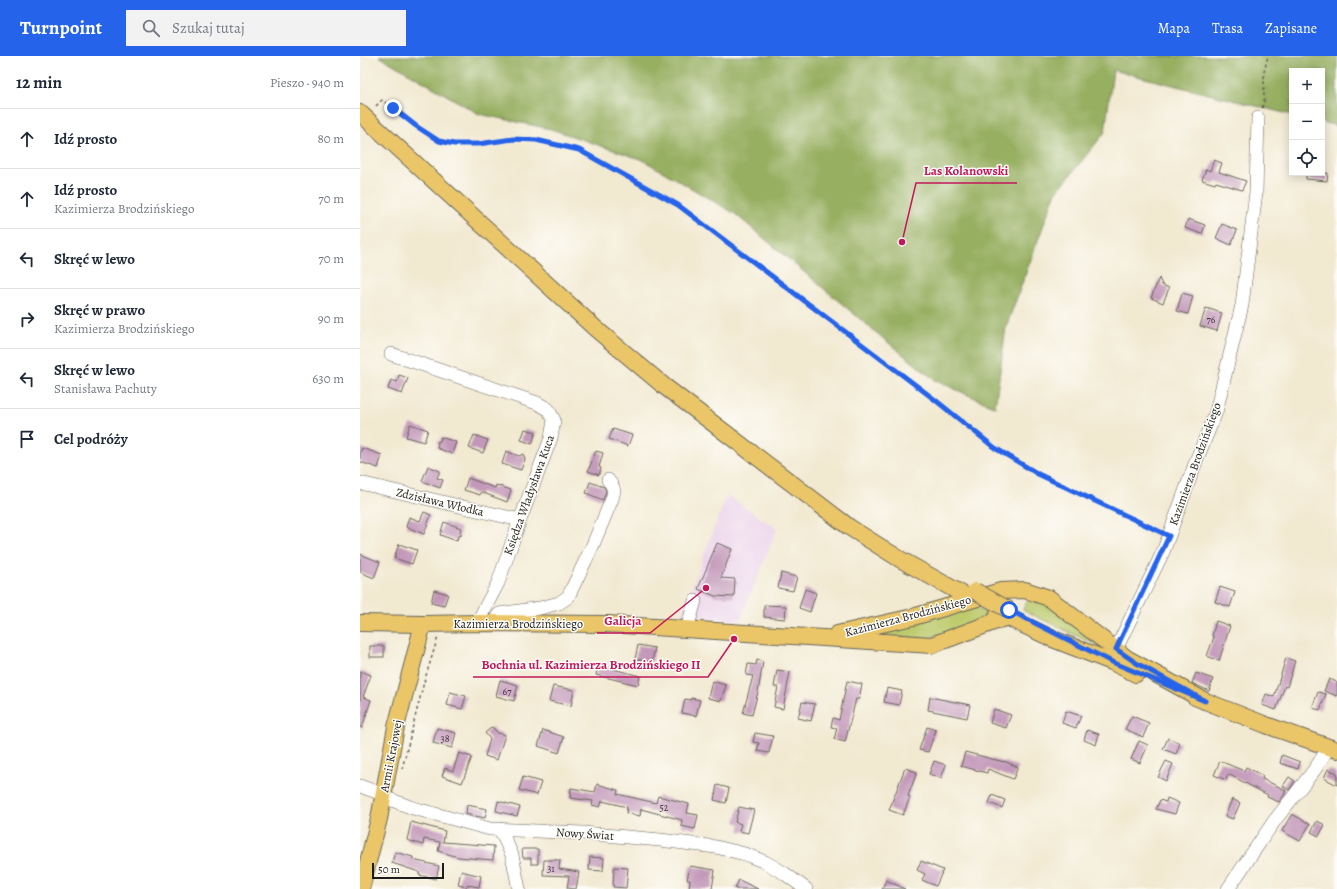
<!DOCTYPE html>
<html lang="pl">
<meta charset="utf-8">
<style>
:root{--surface:#fff;--page:#f2f2f3;--text:#1f2937;--muted:#747a83;--line:#e0e1e3;--accent:#2563eb}
body{margin:0;font-family:Alegreya,serif;background:var(--page);color:var(--text)}
.controls{position:absolute;right:12px;top:12px;display:grid;overflow:hidden;border-radius:0px;box-shadow:0 2px 10px #0003}
.controls button{width:36px;height:36px;display:grid;place-items:center;padding:0;border:0;border-bottom:1px solid var(--line);background:var(--surface);color:var(--text);font:20px sans-serif}
.scale{position:absolute;left:12px;bottom:10px;width:72px;box-sizing:border-box;padding-left:4px;border:2px solid #1c1c1c;border-top:0;font-size:11px;line-height:14px;white-space:nowrap;color:#1c1c1c;-webkit-text-stroke:3px #fdfcf7;paint-order:stroke}
.stop{position:absolute;width:12px;height:12px;margin:-9px;border:3px solid #2563eb;border-radius:50%;background:#fff}
.stop.end{background:#2563eb;border-color:#fff;box-shadow:0 1px 4px #0008}
.list{margin:0;padding:0;list-style:none}
h2{display:flex;justify-content:space-between;align-items:center;height:52px;margin:0;padding:0 16px;font-size:17px}
h2 small{font-size:13px;font-weight:400;color:var(--muted)}
.list li{display:grid;grid-template-columns:26px 1fr auto;gap:12px;align-items:center;box-sizing:border-box;height:60px;padding:0 16px;border-top:1px solid var(--line)}
.list b{display:block;font-size:15px;white-space:nowrap}
.list p{margin:0;font-size:13px;white-space:nowrap;color:var(--muted)}
.list em{font-size:13px;font-style:normal;color:var(--muted)}
.icon{flex:none;width:22px;height:22px;fill:none;stroke:currentColor;stroke-width:2;stroke-linecap:round;stroke-linejoin:round}
.map{position:relative;flex:none;width:977px;height:833px;overflow:hidden}
header{display:flex;align-items:center;gap:24px;box-sizing:border-box;height:56px;padding:0 20px;background:var(--accent);color:#fff}
header strong{font-size:19px}
nav{display:flex;gap:22px;margin-inline-start:auto;font-size:14px}
.search{width:280px;height:36px;background:var(--page);display:flex;align-items:center;gap:10px;box-sizing:border-box;padding:0 14px;border-radius:0px;color:var(--muted);font-size:15px}
main{display:flex}
aside{flex:1;background:var(--surface)}
.map>svg:first-child{display:block}
.built{fill:#ebd1eb}
.green{fill:#bdcb6d;stroke:#6c7444}
.forest{fill:#96af60;stroke:#59663e}
.building{fill:#c297b9}
.lines{fill:none;stroke-linecap:round;stroke-linejoin:round}
.minor-casing{stroke:#67645b;stroke-width:14}
.major-casing{stroke:#67645b;stroke-width:18}
.path{stroke:#67645b;stroke-width:1.5;stroke-dasharray:3 3;stroke-linecap:butt}
.minor{stroke:#fff;stroke-width:13}
.major{stroke:#eac669;stroke-width:16}
.major-bridge-casing{stroke:#67645b;stroke-width:18;stroke-linecap:butt}
.major-bridge{stroke:#eac669;stroke-width:16}
.route{stroke:#2563eb;stroke-width:5}
.labels{text-anchor:middle;stroke-width:3;stroke-linejoin:round;paint-order:stroke}
.number-label{font-size:10px;fill:#463b43}
.street-label{font-size:12px;fill:#1c1c1c;stroke:#fdfcf7}
.leader{fill:none;stroke:#c2185b;stroke-width:1.5}
.callout-dot{fill:#c2185b;stroke:#fdfcf7;stroke-width:1.5}
.callout-label{font-size:13px;text-anchor:middle;font-weight:bold;fill:#c2185b;stroke:#fdfcf7;stroke-width:3;stroke-linejoin:round;paint-order:stroke}
</style>
<header>
<strong>Turnpoint</strong>
<div class="search"><svg class="icon" aria-label="search" viewBox="0 0 24 24"><circle cx="10" cy="10" r="6"/><path d="M15 15l6 6"/></svg>Szukaj tutaj</div>
<nav><a>Mapa</a><a>Trasa</a><a>Zapisane</a></nav>
</header>
<main>
<aside>
<h2>12 min<small>Pieszo · 940 m</small></h2>
<ul class="list">
<li><svg class="icon" aria-label="ahead" viewBox="0 0 24 24"><path d="M12 20V5M6 11l6-6 6 6"/></svg><div><b>Idź prosto</b></div><em>80 m</em></li>
<li><svg class="icon" aria-label="ahead" viewBox="0 0 24 24"><path d="M12 20V5M6 11l6-6 6 6"/></svg><div><b>Idź prosto</b><p>Kazimierza Brodzińskiego</p></div><em>70 m</em></li>
<li><svg class="icon" aria-label="left" viewBox="0 0 24 24"><path d="M17 20v-9H6M10 6l-5 5 5 5"/></svg><div><b>Skręć w lewo</b></div><em>70 m</em></li>
<li><svg class="icon" aria-label="right" viewBox="0 0 24 24"><path d="M7 20v-9h11M14 6l5 5-5 5"/></svg><div><b>Skręć w prawo</b><p>Kazimierza Brodzińskiego</p></div><em>90 m</em></li>
<li><svg class="icon" aria-label="left" viewBox="0 0 24 24"><path d="M17 20v-9H6M10 6l-5 5 5 5"/></svg><div><b>Skręć w lewo</b><p>Stanisława Pachuty</p></div><em>630 m</em></li>
<li><svg class="icon" aria-label="arrive" viewBox="0 0 24 24"><path d="M6 21V4h12l-3 4 3 4H6"/></svg><div><b>Cel podróży</b></div></li>
</ul>
</aside>
<div class="map">
<svg width="977" height="833" viewBox="0 0 977 833">
<rect width="100%" height="100%" fill="#fdfcf7"/>
<filter id="ink" filterUnits="userSpaceOnUse"><feTurbulence type="fractalNoise" baseFrequency=".025" numOctaves="2"/><feDisplacementMap in="SourceGraphic" scale="8" xChannelSelector="R" yChannelSelector="G"/><feConvolveMatrix kernelMatrix="1 2 1 2 8 2 1 2 1" color-interpolation-filters="sRGB"/></filter>
<filter id="wash" filterUnits="userSpaceOnUse"><feTurbulence type="fractalNoise" baseFrequency=".012" numOctaves="4" result="noise"/><feDisplacementMap in="SourceGraphic" scale="16" xChannelSelector="R" yChannelSelector="G"/><feGaussianBlur stdDeviation="0.9" result="paint"/><feColorMatrix in="noise" values="0 0 0 0 0 0 0 0 0 0 0 0 0 0 0 0 0 1.4 0 .05"/><feComposite in="paint" operator="in"/></filter>
<g filter="url(#wash)">
<rect width="100%" height="100%" fill="#f2e9d1"/>
<path class="built" d="M367,439l50,34 -37,92 -59,-6z"/>
<g class="green">
<path d="M668,543l13,2 80,56 -98,-47z"/>
<path d="M611,549l14,7v4l-9,6 -46,16 -72,-2z"/>
</g>
<path class="forest" d="M19,0h958v70l-15,-4v-51h-30v44l-179,-45 -8,62 -50,62 -49,133 -11,80 -60,-27 -50,-40 -151,-127 -91,-53 -92,-31 -72,-15z"/>
<g id="blocks">
<g class="building">
<path d="M854,104l8,3 -3,9 27,9 -4,9 -26,-8 -1,2 -13,-4 4,-11 4,2z"/>
<path d="M946,117h22l-1,8 -21,-2z"/>
<path d="M828,163l17,6 -3,9 -17,-6z"/>
<path d="M862,168l15,6 -6,15 -15,-7z"/>
<path d="M799,222l3,7 7,3 -6,15 -12,-5z"/>
<path d="M822,237l11,3 -5,18 -11,-3z"/>
<path d="M846,252l16,5 -5,18 -17,-5z"/>
<path d="M39,319l9,3 -6,16 -14,-5 3,-9 6,2z"/>
<path d="M50,368l18,6 -4,12 -18,-5z"/>
<path d="M165,373l11,3 -4,12 -11,-4z"/>
<path d="M253,373l19,6 -4,11 -19,-7z"/>
<path d="M114,379l14,5 -5,13 -14,-5z"/>
<path d="M81,381l15,5 -4,12 -15,-6 1,-4 -1,-2 3,-1z"/>
<path d="M2,392l20,7 -4,13 -18,-6v-9z"/>
<path d="M146,395l13,5 4,-2 2,5 -4,11 -19,-6z"/>
<path d="M236,395l7,2 -4,14 2,1 -2,7 -11,-4z"/>
<path d="M68,410l12,5 -3,7 6,2 -3,8 -18,-7z"/>
<path d="M108,422l27,10 1,-3 15,5 -4,12 -26,-10 -1,3 -16,-5z"/>
<path d="M230,426l14,5 2,4 -3,9 -17,-7z"/>
<path d="M64,456l7,3 -7,19 -18,-7 3,-10 11,4z"/>
<path d="M84,466l17,6 -1,4 2,3 -4,1 -1,5 -17,-6z"/>
<path d="M357,487l15,6 -11,29 14,1 -1,18 -19,-1 -17,-7z"/>
<path d="M39,488l18,6 -5,14 -18,-6z"/>
<path d="M0,498l20,8 -6,16 -14,-6z"/>
<path d="M421,517l16,4 -4,14 -15,-3z"/>
<path d="M860,531l15,5 -5,15 -15,-5z"/>
<path d="M445,533l11,4 -6,19 -11,-4z"/>
<path d="M74,534l14,4 -4,12 -13,-3z"/>
<path d="M404,549l22,1 -1,13 -21,-2z"/>
<path d="M856,565l14,5 -11,35 -12,-5 7,-19 -2,-1z"/>
<path d="M278,589l17,3 -3,14 -17,-3z"/>
<rect x="10" y="590" width="14" height="11"/>
<path d="M926,602l9,3 -8,26 -2,-1 -9,24 -14,-5 4,-11 8,3z"/>
<path d="M397,604l6,2 -5,30 -6,23 -9,-2 10,-37 -7,-1 2,-11 8,1z"/>
<path d="M238,609l42,11 -2,9 -42,-10z"/>
<path d="M417,614l13,2 -7,37 -9,-2 4,-20h-4z"/>
<path d="M0,615l11,4 -8,22 8,3 -9,28 -2,-1z"/>
<path d="M836,617l17,6 -4,12 -17,-8z"/>
<path d="M969,623l8,3v14l-13,-5z"/>
<path d="M140,624l18,5 -4,16 -18,-5z"/>
<path d="M352,625l14,4 -5,16 -13,-3z"/>
<path d="M487,625l15,3 -3,15h-3l-11,43 -11,-3 3,-11 -6,-1 2,-9 6,2z"/>
<path d="M193,630l21,4 -3,16 -22,-5z"/>
<path d="M527,632l15,3 -3,14 -15,-3z"/>
<path d="M90,636l16,4 -4,13 -15,-4z"/>
<path d="M958,636l8,2 -6,16 -8,-2z"/>
<path d="M570,641l40,8 -3,13 -39,-8z"/>
<path d="M331,642l9,2 -4,16 -14,-3 3,-14 6,1z"/>
<path d="M442,646l13,2 -4,17 -13,-3z"/>
<path d="M634,653l17,6 -5,13 -16,-5z"/>
<path d="M706,655l15,5 -5,12 -14,-5z"/>
<path d="M772,660l17,7 -6,14 -18,-8z"/>
<path d="M132,671l6,6 7,2 -8,25 -12,-4 5,-17 -5,-6z"/>
<path d="M567,671l9,3 -8,22 -9,-2z"/>
<path d="M77,672l19,5 -4,15 -19,-5z"/>
<path d="M183,674l21,7 -5,16 -21,-7z"/>
<path d="M727,674l12,4 -3,11 -12,-5z"/>
<path d="M395,677l18,3 -4,17 -12,-2 2,-8 -6,-1z"/>
<path d="M808,682l12,5 -4,11 -13,-5z"/>
<path d="M779,685l9,4 -8,18 -9,-4z"/>
<path d="M605,696l39,10v-1l14,6 -5,12 -25,-10 -1,4 -26,-7z"/>
<path d="M99,697l13,4 -10,26 -20,-7 3,-8 8,3z"/>
<path d="M922,699l18,7 -2,7 -18,-6z"/>
<path d="M574,705l12,4 -5,13 -12,-4z"/>
<path d="M806,705l7,3 -7,17 -8,-4z"/>
<path d="M860,705l24,10 2,-4 17,9 -1,3 24,11 -2,5 -5,7 -12,-5 1,-2 -40,-21 -2,6 -12,-5z"/>
<path d="M545,712l12,4 -9,24 2,1 -7,18 -14,-5z"/>
<path d="M968,713l9,4v12l-13,-7z"/>
<path d="M163,721l18,5 -4,13 -18,-5z"/>
<path d="M929,721l6,4 -6,9 -6,-4z"/>
<path d="M237,728l21,6 -1,4 39,9 2,-7 31,8 -2,9 11,2 -3,14 -14,-3 1,-6 -41,-11 -1,7 -14,-3 1,-6 -25,-6 -2,6 -8,-2 1,-4 -23,-3 1,-10 24,4z"/>
<path d="M357,729l12,3 -3,15 -12,-3z"/>
<path d="M632,739l13,5 -3,8 -13,-5z"/>
<path d="M807,742l12,5 -4,11 -19,-5 4,-9 6,2z"/>
<path d="M872,743l8,4 -7,16 -8,-3z"/>
<path d="M138,745l22,6 -3,9 -21,-5z"/>
<path d="M107,749l20,4 -2,9 -19,-4z"/>
<path d="M379,751l15,3 -6,23 -9,-2 2,-7 -6,-2z"/>
<path d="M932,758l18,10 -10,17 -18,-10z"/>
<path d="M957,765l8,4 -6,11 -8,-4z"/>
<path d="M51,766l34,9 -2,11 51,4 -1,14 -35,-3 -20,-6 2,-9 -16,-3 -1,6 -16,-5z"/>
<path d="M162,793h16v15h-7v-6h-8z"/>
<path d="M35,796l18,5v3l26,6 -3,13 -17,-4v-3l-27,-9z"/>
<path d="M230,801l14,1 -1,13 -14,-1z"/>
<path d="M184,804h16l-1,9 20,3 -3,17 -9,-1 2,-12 -26,-1z"/>
<path d="M561,805l22,9 -7,16 -14,-6 3,-6 -8,-4z"/>
<path d="M330,810l25,4 -3,19h-23l1,-9h-3z"/>
<path d="M254,811l14,1 -2,20 -13,-1z"/>
<path d="M101,815l20,5 -2,11 -12,-2 -1,2 -8,-2z"/>
<path d="M379,824l19,9h-23z"/>
<path d="M526,824l19,9h-23z"/>
</g>
</g>
</g>
<g filter="url(#ink)">
<use href="#blocks" fill-opacity="0" stroke="#67645b" stroke-width="1"/>
<g class="lines">
<g class="minor-casing">
<g id="minor">
<path d="M31,298l146,49 11,6 6,11 -3,18 -31,82 -22,63 -21,40"/>
<path d="M0,427l160,37"/>
<path d="M133,567l6,-9 41,-6 19,-5 9,-6 24,-50 20,-48c3,-9 2,-12 -4,-19"/>
<path d="M327,573l8,-28"/>
<path d="M756,593l47,-97 35,-96 18,-44 26,-107 14,-113 2,-74"/>
<path d="M0,730l19,7 10,6 24,9 77,21 93,4 77,7 56,7 29,7 20,8 19,11 22,16"/>
<path d="M140,773l12,26 7,34"/>
<path d="M868,833l47,-69 40,-51 14,-22"/>
</g>
</g>
<g class="major-casing">
<g id="major">
<path d="M0,57l236,216 68,57 185,141 49,31 66,37"/>
<path d="M638,557l55,26 59,23 24,12"/>
<path d="M0,567l63,1 54,-1 131,1 324,21 75,-28"/>
<path d="M477,578l76,-17 88,-26 24,-1 24,8 79,61 77,42"/>
<path d="M835,641l71,28 71,25"/>
<path d="M1,833l18,-70 17,-92 27,-103"/>
</g>
</g>
<g class="path">
<path d="M16,50l6,-6 34,26 23,15 15,3h24l35,-5 22,1 44,10 99,55 256,194 61,49 43,25 121,58"/>
<path d="M902,52l2,-6v-30l4,-16"/>
<path d="M42,713l22,-87 14,-45"/>
</g>
<use href="#minor" class="minor"/>
<use href="#major" class="major"/>
<g class="major-bridge-casing">
<path id="major-bridge" d="M615,535l34,19"/>
</g>
<use href="#major-bridge" class="major-bridge"/>
</g>
</g>
<g class="lines" filter="url(#ink)">
<path class="route" d="M33,52l23,18 23,15 15,3h24l35,-5 23,1 43,10 99,55 256,194 61,49 43,26 131,62 -53,113 22,15 67,37 -93,-39 -103,-52"/>
</g>
<g class="labels">
<g class="number-label">
<text x="851" y="267">76</text>
<text x="147" y="639">67</text>
<text x="85" y="686">38</text>
<text x="304" y="755">52</text>
<text x="191" y="816">31</text>
</g>
<g class="street-label">
<text transform="translate(835 408) rotate(-70)" y="4">Kazimierza Brodzińskiego</text>
<text transform="translate(169 439) rotate(-70)" y="4">Księdza Władysława Kuca</text>
<text transform="translate(80 446) rotate(13)" y="4">Zdzisława Włodka</text>
<text transform="translate(548 560) rotate(-15)" y="4">Kazimierza Brodzińskiego</text>
<text x="158" y="572">Kazimierza Brodzińskiego</text>
<text transform="translate(31 700) rotate(-79)" y="4">Armii Krajowej</text>
<text transform="translate(225 778) rotate(4)" y="4">Nowy Świat</text>
</g>
</g>
<path class="leader" d="M542 186L556 127H657M346 532L290 577H237M374 583L348 621H113"/>
<g class="callout-dot">
<circle cx="542" cy="186" r="4"/>
<circle cx="346" cy="532" r="4"/>
<circle cx="374" cy="583" r="4"/>
</g>
<g class="callout-label">
<text x="606" y="119">Las Kolanowski</text>
<text x="263" y="569">Galicja</text>
<text x="231" y="613">Bochnia ul. Kazimierza Brodzińskiego II</text>
</g>
</svg>
<div class="controls">
<button>+</button>
<button>−</button>
<button><svg class="icon" aria-label="locate" viewBox="0 0 24 24"><circle cx="12" cy="12" r="6"/><path d="M12 2v4M12 18v4M2 12h4M18 12h4"/></svg></button>
</div>
<div class="scale">50 m</div>
<div class="stop" style="left:649px;top:554px"></div>
<div class="stop end" style="left:33px;top:52px"></div>
</div>
</main>
